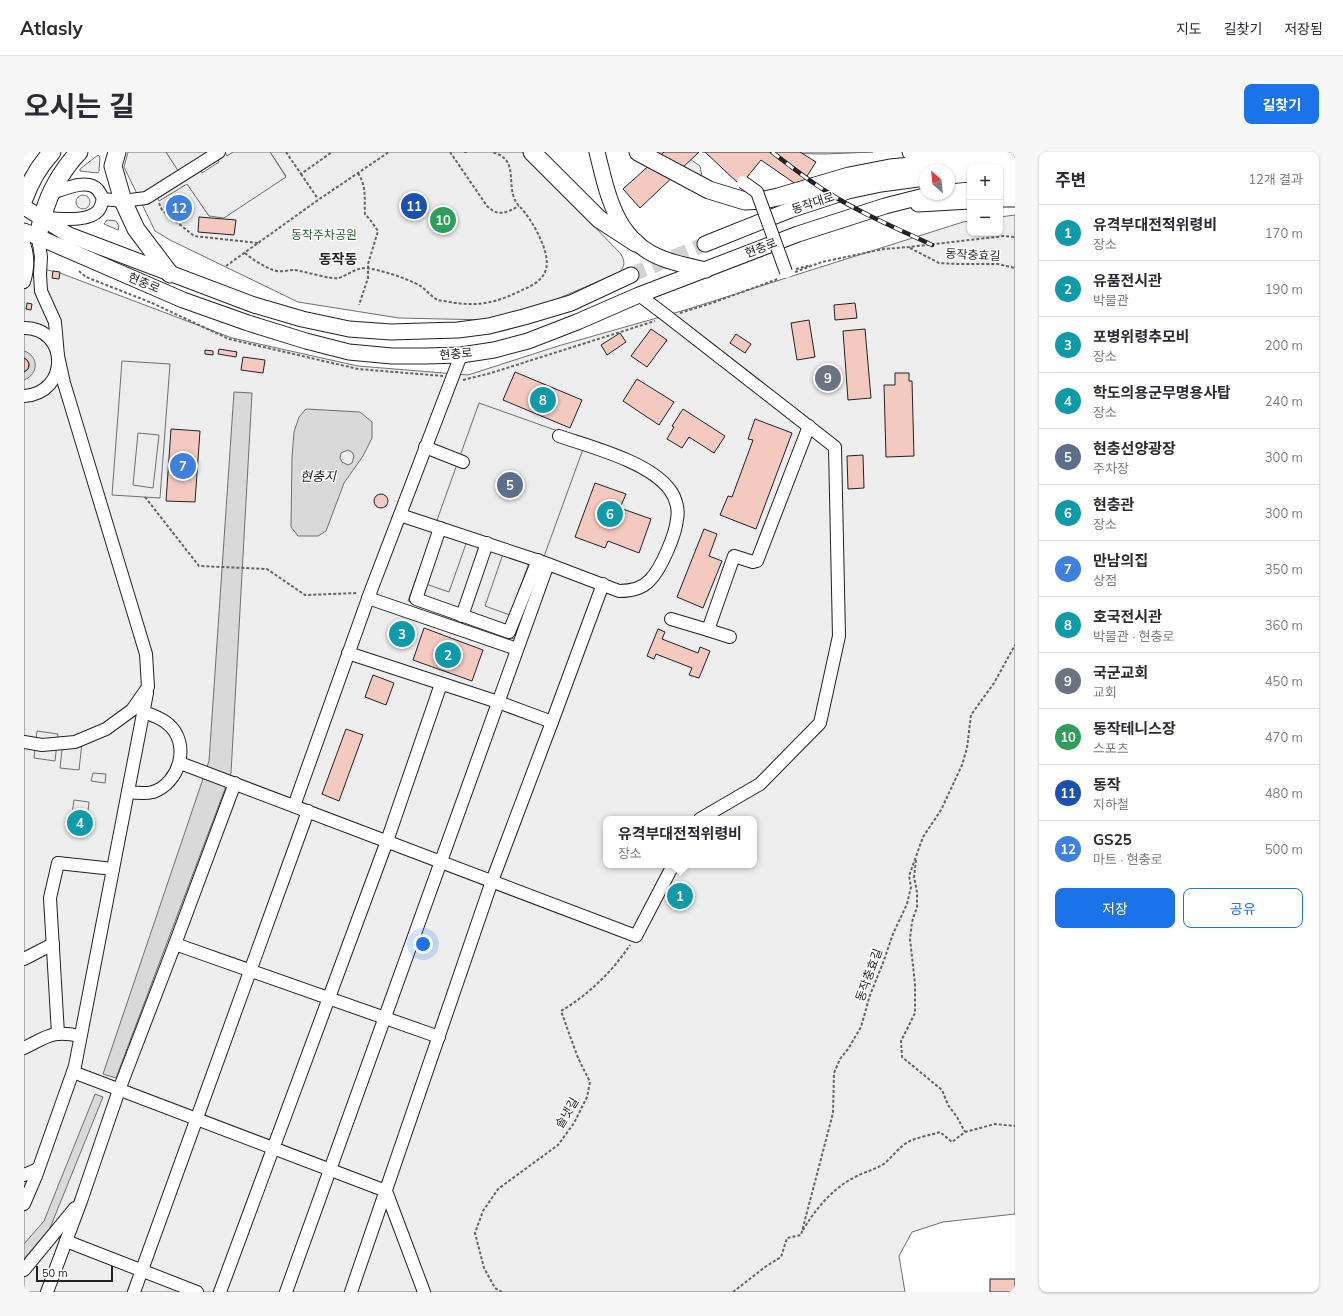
<!DOCTYPE html>
<html lang="ko">
<meta charset="utf-8">
<style>
:root{--surface:#fff;--page:#f7f7f7;--text:#2b2b33;--muted:#7c7c81;--line:#e1e1e2;--accent:#1a73e8}
body{margin:0;font-family:Mulish,"Noto Sans KR",sans-serif;background:var(--page);color:var(--text)}
.controls{position:absolute;right:12px;top:12px;display:grid;overflow:hidden;border-radius:8px;box-shadow:0 1px 3px #0004}
.controls button{width:36px;height:36px;display:grid;place-items:center;padding:0;border:0;border-bottom:1px solid var(--line);background:var(--surface);color:var(--text);font:20px sans-serif}
.compass{position:absolute;left:895px;top:12px;width:36px;height:36px;border-radius:50%;background:var(--surface);box-shadow:0 1px 3px #0004;rotate:333deg}
.scale{position:absolute;left:12px;bottom:10px;width:77px;box-sizing:border-box;padding-left:4px;border:2px solid #222;border-top:0;font-size:11px;line-height:14px;white-space:nowrap;color:#222;-webkit-text-stroke:3px #fff;paint-order:stroke}
.you{position:absolute;left:399px;top:792px;width:14px;height:14px;margin:-10px;border:3px solid #fff;border-radius:50%;background:#1a73e8;box-shadow:0 0 0 6px #1a73e833}
.badge{display:grid;place-items:center;width:26px;height:26px;border-radius:50%;background:var(--accent);color:#fff;font-size:13px;font-weight:700}
.pin{position:absolute;translate:-50% -50%;border:2px solid #fff;box-shadow:0 1px 4px #0006}
.popup{position:absolute;left:579px;top:664px;width:154px;height:52px;box-sizing:border-box;display:grid;place-content:center;border-radius:8px;background:var(--surface);filter:drop-shadow(0 1px 3px #0005);font-size:13px;white-space:nowrap;color:var(--muted)}
.popup b{font-size:15px;color:var(--text)}
.popup::after{content:'';position:absolute;left:50%;top:100%;margin-left:-8px;border:8px solid transparent;border-top-color:var(--surface)}
.list{margin:0;padding:0;list-style:none}
h2{display:flex;justify-content:space-between;align-items:center;height:52px;margin:0;padding:0 16px;font-size:17px}
h2 small{font-size:13px;font-weight:400;color:var(--muted)}
.list li{display:grid;grid-template-columns:26px 1fr auto;gap:12px;align-items:center;box-sizing:border-box;height:56px;padding:0 16px;border-top:1px solid var(--line)}
.list b{display:block;font-size:15px;white-space:nowrap}
.list p{margin:0;font-size:13px;white-space:nowrap;color:var(--muted)}
.list em{font-size:13px;font-style:normal;color:var(--muted)}
.actions{display:flex;gap:8px;padding:12px 16px}
.actions a{flex:1;padding:9px 0;border:1px solid var(--accent);border-radius:8px;text-align:center;font-size:14px;color:var(--accent)}
.actions .main{background:var(--accent);color:#fff}
.map{position:relative;flex:none;width:991px;height:1140px;overflow:hidden;border-radius:8px}
header{display:flex;align-items:center;gap:24px;box-sizing:border-box;height:56px;padding:0 20px;background:var(--surface);border-bottom:1px solid var(--line)}
header strong{font-size:19px}
nav{display:flex;gap:22px;margin-inline-start:auto;font-size:14px}
.intro{display:flex;align-items:center;justify-content:space-between;box-sizing:border-box;height:96px;padding:0 24px}
h1{margin:0;font-size:28px}
.button{padding:10px 18px;border-radius:8px;background:var(--accent);color:#fff;font-size:14px;font-weight:700}
main{display:flex;gap:24px;padding:0 24px}
aside{flex:1;background:var(--surface);border-radius:8px;box-shadow:0 1px 3px #0004}
.map>svg:first-child{display:block}
.green{fill:#eee;stroke:#6f6f6f;fill-rule:evenodd}
.parking{fill:#ededed;stroke:#6f6f6f;fill-rule:evenodd}
.water{fill:#d9d9d9;stroke:#6f6f6f;fill-rule:evenodd}
.building{fill:#f3c9c0;stroke:#222}
.lines{fill:none;stroke-linecap:round;stroke-linejoin:round}
.major-tunnel{stroke:#d3d3d3;stroke-width:15;stroke-dasharray:15 8;stroke-linecap:butt}
.minor-casing{stroke:#222;stroke-width:14}
.major-casing{stroke:#222;stroke-width:17}
.highway-casing{stroke:#222;stroke-width:19}
.path{stroke:#646464;stroke-width:2;stroke-dasharray:3 2;stroke-linecap:butt}
.minor{stroke:#fff;stroke-width:12}
.major{stroke:#fff;stroke-width:15}
.highway{stroke:#fff;stroke-width:17}
.rail-casing{stroke:#222;stroke-width:4.5}
.rail{stroke:#fff;stroke-width:3;stroke-dasharray:9;stroke-linecap:butt}
.minor-bridge-casing{stroke:#222;stroke-width:14;stroke-linecap:butt}
.minor-bridge{stroke:#fff;stroke-width:12}
.labels{text-anchor:middle;stroke-width:3;stroke-linejoin:round;paint-order:stroke}
.street-label{font-size:12px;fill:#222;stroke:#fff}
.park-label{font-size:12px;fill:#2f5e38;stroke:#fff}
.water-label{font-size:13px;font-style:italic;fill:#222;stroke:#fff}
.quarter-label{font-size:14px;font-weight:bold;fill:#222;stroke:#fff}
</style>
<header>
<strong>Atlasly</strong>
<nav><a>지도</a><a>길찾기</a><a>저장됨</a></nav>
</header>
<div class="intro"><h1>오시는 길</h1><a class="button">길찾기</a></div>
<main>
<div class="map">
<svg width="991" height="1140" viewBox="0 0 991 1140">
<rect width="100%" height="100%" fill="#fff"/>
<g class="green">
<path d="M104,0h38l43,64 55,-25 22,-15 -16,-24h252l99,102c4,8 4,11 -1,18l-72,31 -59,17 -90,-2 -101,-16 -128,-62 -15,-9 -31,-64z"/>
<path d="M623,0h33l20,14 3,16z"/>
<path d="M74,3l2,2 -1,14 -1,2 -18,-2v-2z"/>
<circle cx="59" cy="50" r="7"/>
<path d="M991,63v999l-72,8 -31,10 -13,24 6,36h-881v-1028l36,9 172,65 126,28 110,9 90,-29 127,-36 278,-88 7,-1v12h30v-16zM582,667h148v46h-148z"/>
<path d="M83,68l9,1 3,5 -1,4 -14,-6z"/>
</g>
<g class="parking">
<path d="M142,0h59l2,4 6,-4h37l16,25 -62,41 -15,-2 -22,-32 -28,17 -2,-4 27,-17zM194,7l1,3 -17,11 -1,-2v-1z"/>
<path d="M98,209l48,3 -10,134 -48,-3zM114,281l21,2 -6,53 -20,-3z"/>
<path d="M455,251l107,38 -72,198 -106,-38zM418,377l26,9 -19,54 -26,-9zM480,399l26,9 -20,55 -25,-9z"/>
<path d="M13,579l21,3 -3,27 -21,-3z"/>
<path d="M39,589l19,2 -3,27 -19,-2z"/>
<path d="M69,621l13,1 -1,9 -14,-2z"/>
<path d="M50,648l15,2 -3,27 -16,-2z"/>
</g>
<g class="water">
<path d="M678,0h171l-48,2z"/>
<path d="M0,199c15,5 15,23 0,29v-8c7,-3 7,-11 0,-14z"/>
<path d="M210,240l18,1 -21,380 -115,305 -13,-4 106,-313z"/>
<path d="M282,257l54,3 12,10v16l-9,18 -19,27 -18,48 -8,5h-20l-7,-9 1,-70 2,-25 5,-15zM324,298l4,2 2,4 -2,7 -4,2 -6,-3 -2,-4 1,-5z"/>
<path d="M71,942l8,3 -53,131 -26,31v-15l20,-23z"/>
</g>
<g class="building">
<path d="M640,0h35l-59,56 -17,-19z"/>
<path d="M681,0h95l16,10 -16,25 -39,-27 -18,22 -4,2z"/>
<path d="M175,65l37,3 -2,15 -36,-3z"/>
<path d="M29,119l7,1 -1,7 -7,-1z"/>
<path d="M3,151l5,1 -1,6 -5,-1z"/>
<path d="M831,151l2,15 -22,2 -1,-15z"/>
<path d="M785,168l6,37 -18,3 -6,-37z"/>
<path d="M627,177l16,11 -20,27 -16,-11z"/>
<path d="M841,177l6,69 -23,2 -5,-69z"/>
<path d="M596,181l6,9 -19,13 -6,-10z"/>
<path d="M712,182l15,10 -6,9 -15,-10z"/>
<path d="M195,197l18,3 -1,5 -18,-3z"/>
<path d="M181,198l8,1v4l-8,-1z"/>
<path d="M219,205l22,3 -2,13 -22,-3z"/>
<path d="M0,206l3,2 2,4 -1,5 -4,3z"/>
<path d="M491,220l67,28 -12,28 -67,-28z"/>
<path d="M871,221h14v8h3l2,75 -28,1 -2,-72h11z"/>
<path d="M613,227l37,23 -15,23 -36,-24z"/>
<path d="M659,257l42,27 -11,17 -25,-16 -7,11 -15,-9 7,-12 -2,-1z"/>
<path d="M731,267l37,14 -36,96 -36,-14 8,-19 4,1 21,-57 -5,-1z"/>
<path d="M147,277l29,2 -5,71 -29,-1z"/>
<path d="M839,303l1,33 -16,1 -1,-33z"/>
<path d="M571,331l31,11 -6,14 31,11 -12,34 -31,-12 -3,7 -30,-11z"/>
<circle cx="357" cy="349" r="7"/>
<path d="M680,377l13,5 -8,22 13,5 -19,47 -26,-11z"/>
<path d="M400,476l59,22 -11,31 -59,-21z"/>
<path d="M634,477l7,3 -3,7 36,14 2,-6 10,4 -11,27 -10,-3 3,-7 -36,-14 -2,5 -7,-3z"/>
<path d="M349,523l21,8 -8,22 -21,-8z"/>
<path d="M322,577l17,6 -24,66 -17,-7z"/>
<rect x="966" y="1127" width="25" height="13"/>
</g>
<g class="lines">
<path class="major-tunnel" d="M607,123l74,-31"/>
<g class="minor-casing">
<g id="minor">
<path d="M28,41c12,-4 36,-15 46,-3 2,3 4,6 5,9l20,2 23,-3 73,-46"/>
<path d="M18,66c16,0 45,5 56,-7 3,-3 4,-9 5,-12"/>
<path d="M0,92c5,13 4,25 0,38"/>
<path d="M615,143l29,22 167,130 4,189 -19,87 -60,61 -60,35"/>
<path d="M0,176c45,0 46,65 0,68"/>
<path d="M401,295l38,15"/>
<path d="M376,363l145,48"/>
<path d="M416,376l-24,71 93,33 29,-72"/>
<path d="M344,446l149,51"/>
<path d="M438,464l25,-73"/>
<path d="M647,467l37,11 26,-74 19,6 4,-1 52,-135"/>
<path d="M684,478l22,7"/>
<path d="M324,501l150,49 54,20"/>
<path d="M0,590l18,3 33,-3 31,-13 26,-19 16,-23 -2,-33 -82,-271 -6,-27 -3,-34 -14,-31 -1,-17 1,-17 -3,-20"/>
<path d="M156,611l456,173 35,-67v-4"/>
<path d="M104,640c8,1 17,2 25,0 27,-9 38,-49 15,-68 -7,-6 -15,-9 -25,-12"/>
<path d="M270,654l76,-213 91,-238"/>
<path d="M151,792l264,93"/>
<path d="M0,807l29,-15"/>
<path d="M34,882l-8,-136 8,-35 55,6"/>
<path d="M0,896c24,-12 29,-18 56,-12"/>
<path d="M49,920l313,119 38,101"/>
<path d="M0,1023l14,-6"/>
<path d="M0,1052l12,-28 39,-110 72,-373"/>
<path d="M42,1089l131,51"/>
<path d="M0,1118l51,-62"/>
<path d="M23,1140l34,-91 38,-111 56,-146 60,-161"/>
<path d="M110,1140l174,-481"/>
<path d="M196,1140l167,-451 54,-157"/>
<path d="M262,1140l262,-728 71,27c12,0 23,-2 31,-11 11,-11 26,-46 27,-61 2,-9 -1,-21 -7,-29 -20,-28 -79,-43 -111,-54"/>
<path d="M327,1140l141,-411 60,-159 51,-138"/>
</g>
</g>
<g class="major-casing">
<g id="major">
<path d="M573,0c11,44 19,90 67,107 13,5 28,8 42,11"/>
<path d="M886,0l44,3 61,-1"/>
<path d="M976,21h15"/>
<path d="M925,24l21,-2"/>
<path d="M976,34h15"/>
<path d="M925,40l21,-2"/>
<path d="M976,47h15"/>
<path d="M894,52l52,-3"/>
<path d="M0,55l45,28 185,70 48,14 47,10 42,3 32,-1 35,-1 31,-4 35,-9 47,-14 60,-28"/>
<path d="M0,79l159,69 65,23 58,18 43,11 43,4h34l35,-1 33,-5 34,-9 49,-19 62,-27 159,-61 87,-28 47,-12"/>
<path d="M681,92l85,-34 58,-19 33,-7 44,-6"/>
</g>
</g>
<g class="highway-casing">
<g id="highway">
<path d="M93,0l-4,14 10,35 13,28 34,45"/>
<path d="M508,0l67,67 37,24"/>
<path d="M614,0l71,38 36,11 19,-1 14,-3 71,-21 41,-8 43,-4 77,1"/>
<path d="M0,47c6,-17 16,-34 28,-47"/>
<path d="M14,85c2,-11 5,-23 9,-34 6,-17 19,-38 32,-51"/>
</g>
</g>
<g class="path">
<path d="M262,0l15,22 31,-22"/>
<path d="M426,0l37,54c11,11 19,7 32,0"/>
<path d="M440,0h5"/>
<path d="M334,21c9,14 6,26 7,41l6,7 7,10 -10,33v14l-9,27"/>
<path d="M277,22l17,25"/>
<path d="M135,51l3,7 32,26 64,7"/>
<path d="M886,96l29,15 18,1h41l17,4"/>
<path d="M221,101c8,7 18,13 28,17 7,3 15,0 21,0 10,1 38,10 45,8 9,-3 18,-11 28,-10 17,3 36,9 52,17 7,4 12,12 19,15 3,1 8,1 12,2 26,5 46,1 70,-11 11,-5 23,-10 26,-22 5,-17 -15,-51 -26,-62 -18,-18 3,-47 -28,-55"/>
<path d="M202,114l92,-66 71,-48"/>
<path d="M772,117l15,-4"/>
<path d="M55,119l7,6 66,26 77,36 129,30 85,7"/>
<path d="M771,120l27,-10 62,-13 25,-2 95,-11 11,1"/>
<path d="M656,161l32,-10 66,-24"/>
<path d="M439,228l28,-7 164,-52"/>
<path d="M121,345l54,69 68,3 38,26 53,-2"/>
<path d="M892,708l-2,17 3,15v15l-5,15 -2,17 5,45v29l-14,28 1,16 40,33 6,15 9,12 8,15"/>
<path d="M779,1078c13,-22 31,-43 54,-54 10,-5 20,-7 28,-13 8,-7 14,-16 23,-21 6,-4 24,-7 32,-10l12,10 13,-10 30,-8 20,2"/>
<path d="M478,1140l-7,-4 -11,-20 -9,-35 8,-22 15,-22 60,-44 16,-22 13,-26 3,-15 -12,-24 -17,-47c27,-16 51,-39 69,-66"/>
<path d="M709,1140l32,-25 16,-10 6,-19 14,-3 32,-122 1,-40 6,-14 8,-10 13,-22 9,-32 13,-32 10,-29 14,-30 4,-17 -2,-11 14,-39 18,-27 21,-45 5,-17 4,-33 23,-32 21,-38"/>
</g>
<use href="#minor" class="minor"/>
<use href="#major" class="major"/>
<use href="#highway" class="highway"/>
<g class="rail-casing">
<path id="rail" d="M748,0c18,14 36,28 55,40 33,21 69,36 105,53"/>
</g>
<use href="#rail" class="rail"/>
<g class="minor-bridge-casing">
<path id="minor-bridge" d="M719,30l14,10 29,80"/>
</g>
<use href="#minor-bridge" class="minor-bridge"/>
</g>
<g class="labels">
<g class="street-label">
<text transform="translate(789 51) rotate(-18)" y="4">동작대로</text>
<text transform="translate(737 96) rotate(-21)" y="4">현충로</text>
<text transform="translate(949 103) rotate(3)" y="4">동작충효길</text>
<text transform="translate(120 131) rotate(23)" y="4">현충로</text>
<text transform="translate(432 202) rotate(-5)" y="4">현충로</text>
<text transform="translate(845 823) rotate(-70)" y="4">동작충효길</text>
<text transform="translate(543 961) rotate(-59)" y="4">솔냇길</text>
</g>
<g class="park-label">
<text x="300" y="87">동작주차공원</text>
</g>
<g class="water-label">
<text x="294" y="329">현충지</text>
</g>
<g class="quarter-label">
<text x="314" y="112">동작동</text>
</g>
</g>
</svg>
<div class="controls">
<button>+</button>
<button>−</button>
</div>
<svg class="compass" viewBox="-18 -18 36 36"><path d="M0-13l5 13h-10z" fill="#e53935"/><path d="M0 13l5-13h-10z" fill="#7c7c81"/></svg>
<div class="scale">50 m</div>
<div class="you"></div>
<div class="pin badge" style="left:656px;top:744px;background:#0f9aa8">1</div>
<div class="popup"><b>유격부대전적위령비</b>장소</div>
<div class="pin badge" style="left:424px;top:503px;background:#0f9aa8">2</div>
<div class="pin badge" style="left:378px;top:482px;background:#0f9aa8">3</div>
<div class="pin badge" style="left:56px;top:671px;background:#0f9aa8">4</div>
<div class="pin badge" style="left:486px;top:333px;background:#5c6f8a">5</div>
<div class="pin badge" style="left:586px;top:362px;background:#0f9aa8">6</div>
<div class="pin badge" style="left:159px;top:314px;background:#3f7fe0">7</div>
<div class="pin badge" style="left:519px;top:248px;background:#0f9aa8">8</div>
<div class="pin badge" style="left:804px;top:226px;background:#6b7280">9</div>
<div class="pin badge" style="left:419px;top:68px;background:#2e9e5b">10</div>
<div class="pin badge" style="left:390px;top:54px;background:#1a4fb4">11</div>
<div class="pin badge" style="left:155px;top:56px;background:#3f7fe0">12</div>
</div>
<aside>
<h2>주변<small>12개 결과</small></h2>
<ul class="list">
<li><span class="badge" style="background:#0f9aa8">1</span><div><b>유격부대전적위령비</b><p>장소</p></div><em>170 m</em></li>
<li><span class="badge" style="background:#0f9aa8">2</span><div><b>유품전시관</b><p>박물관</p></div><em>190 m</em></li>
<li><span class="badge" style="background:#0f9aa8">3</span><div><b>포병위령추모비</b><p>장소</p></div><em>200 m</em></li>
<li><span class="badge" style="background:#0f9aa8">4</span><div><b>학도의용군무명용사탑</b><p>장소</p></div><em>240 m</em></li>
<li><span class="badge" style="background:#5c6f8a">5</span><div><b>현충선양광장</b><p>주차장</p></div><em>300 m</em></li>
<li><span class="badge" style="background:#0f9aa8">6</span><div><b>현충관</b><p>장소</p></div><em>300 m</em></li>
<li><span class="badge" style="background:#3f7fe0">7</span><div><b>만남의집</b><p>상점</p></div><em>350 m</em></li>
<li><span class="badge" style="background:#0f9aa8">8</span><div><b>호국전시관</b><p>박물관 · 현충로</p></div><em>360 m</em></li>
<li><span class="badge" style="background:#6b7280">9</span><div><b>국군교회</b><p>교회</p></div><em>450 m</em></li>
<li><span class="badge" style="background:#2e9e5b">10</span><div><b>동작테니스장</b><p>스포츠</p></div><em>470 m</em></li>
<li><span class="badge" style="background:#1a4fb4">11</span><div><b>동작</b><p>지하철</p></div><em>480 m</em></li>
<li><span class="badge" style="background:#3f7fe0">12</span><div><b>GS25</b><p>마트 · 현충로</p></div><em>500 m</em></li>
</ul>
<div class="actions"><a class="main">저장</a><a>공유</a></div>
</aside>
</main>
